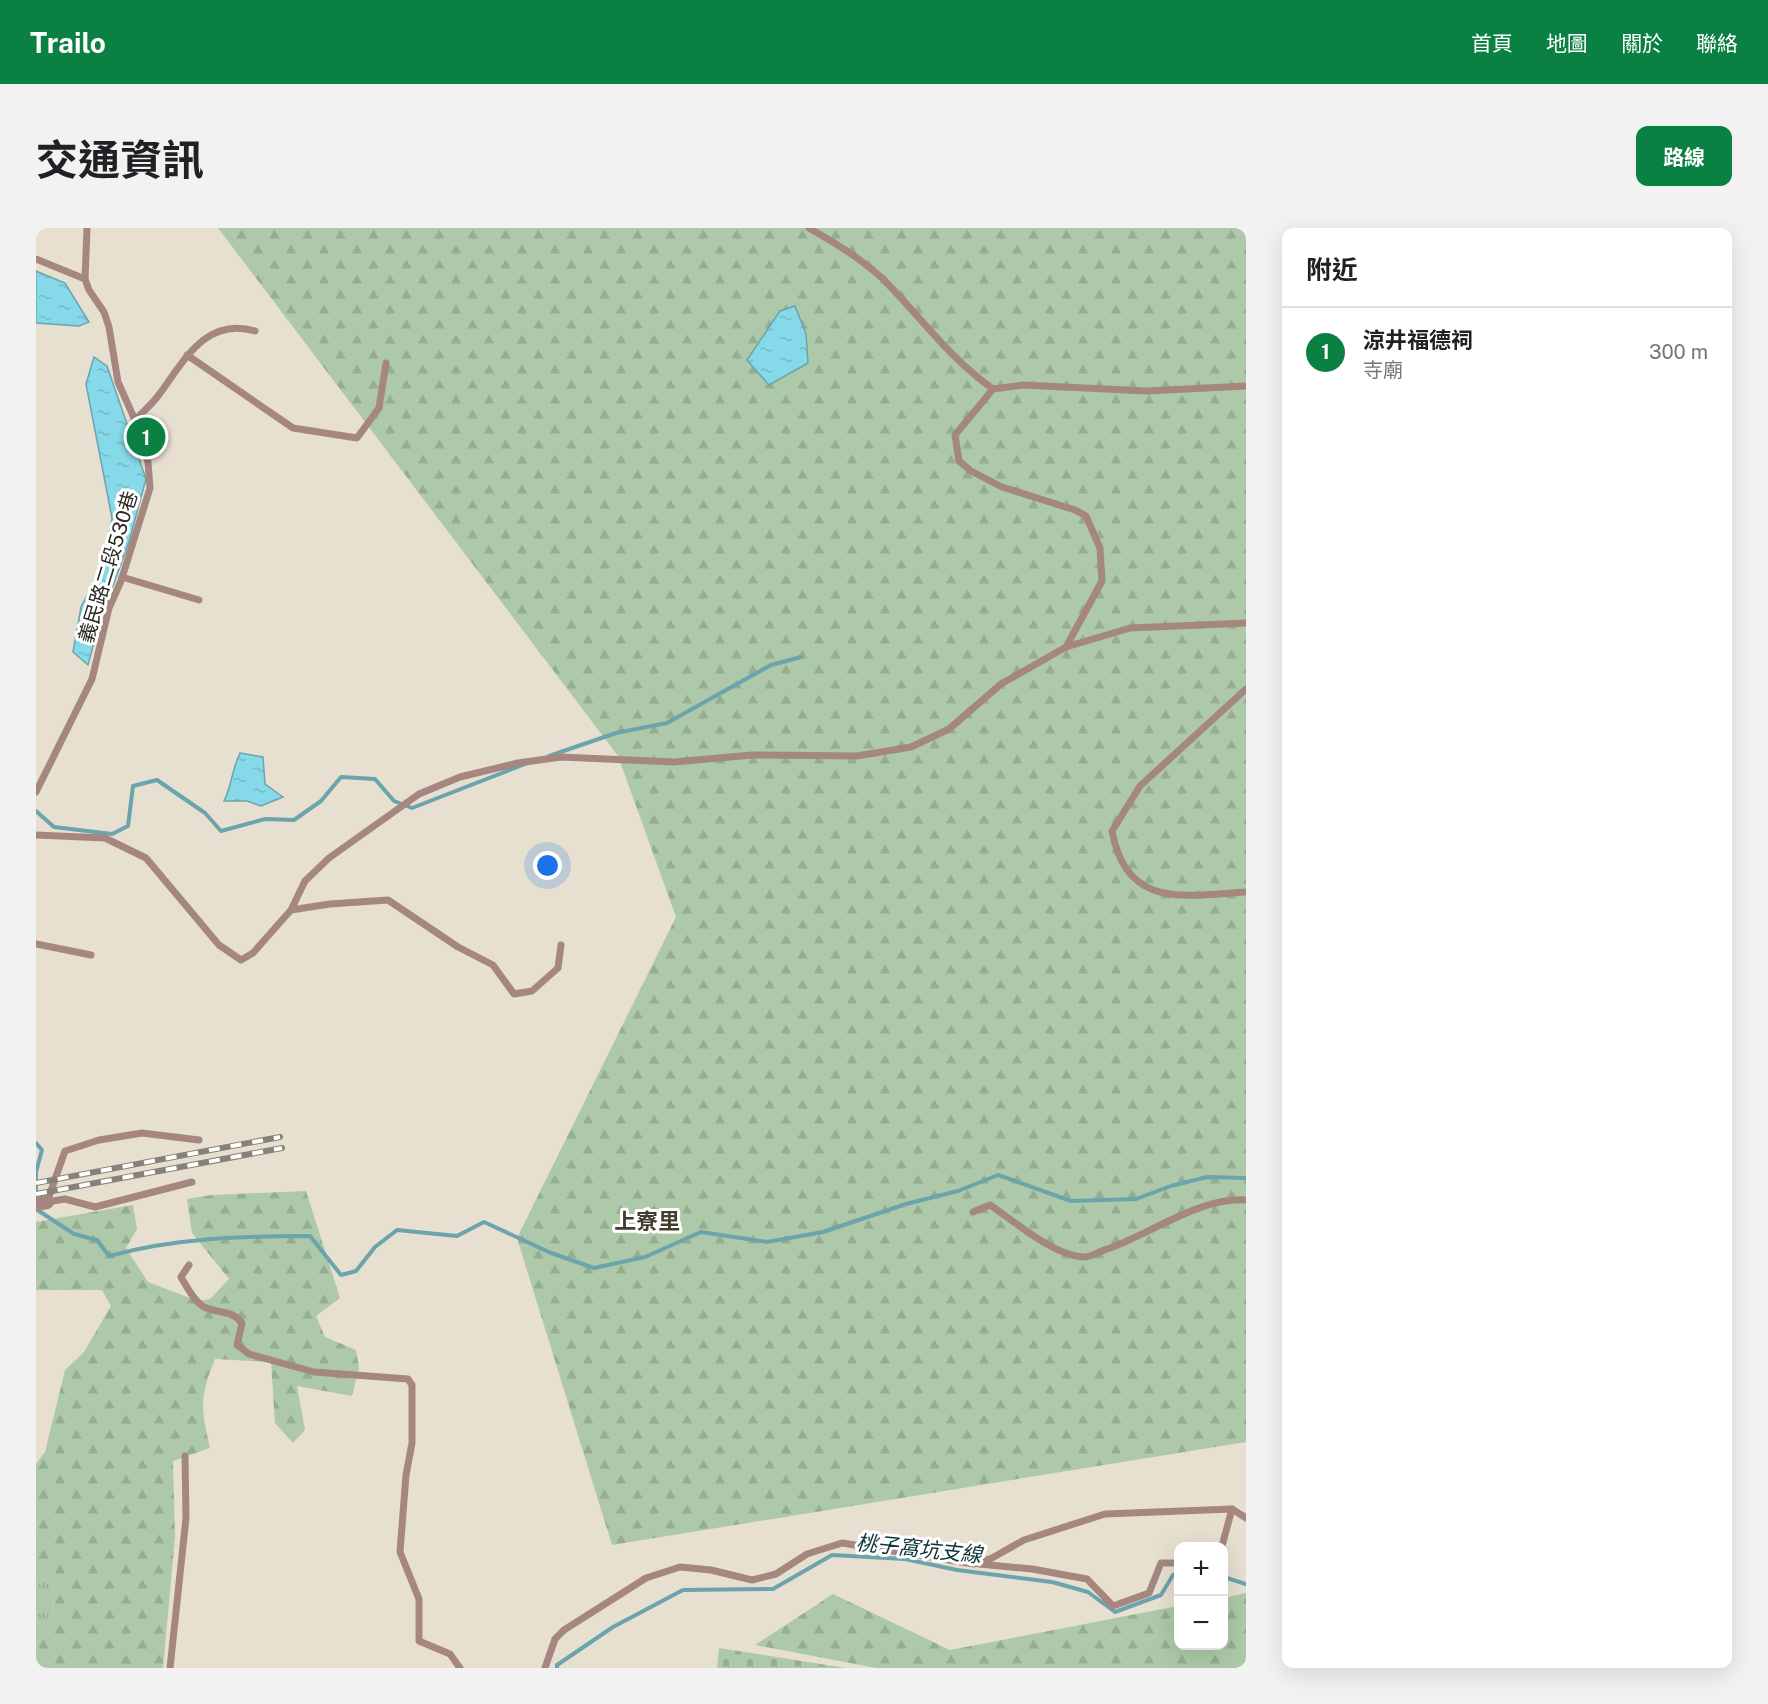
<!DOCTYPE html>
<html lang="zh-TW">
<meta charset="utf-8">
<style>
:root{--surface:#fff;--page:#f2f2f2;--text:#202124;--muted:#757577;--line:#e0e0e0;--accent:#0b8043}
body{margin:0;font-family:"Public Sans","Noto Sans TC",sans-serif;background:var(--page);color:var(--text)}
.controls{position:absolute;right:18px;bottom:18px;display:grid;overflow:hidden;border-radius:12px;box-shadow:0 6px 24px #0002}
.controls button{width:54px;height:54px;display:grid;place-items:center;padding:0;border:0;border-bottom:2px solid var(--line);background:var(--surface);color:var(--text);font:30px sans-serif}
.you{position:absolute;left:512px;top:638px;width:21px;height:21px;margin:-15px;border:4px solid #fff;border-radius:50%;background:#1a73e8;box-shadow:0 0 0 9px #1a73e833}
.badge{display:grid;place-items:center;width:39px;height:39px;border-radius:50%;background:var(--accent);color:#fff;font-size:20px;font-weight:700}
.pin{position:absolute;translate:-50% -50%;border:3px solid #fff;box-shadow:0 2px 6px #0006}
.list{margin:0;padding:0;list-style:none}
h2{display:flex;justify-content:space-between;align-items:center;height:78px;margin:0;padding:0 24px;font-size:26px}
h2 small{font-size:20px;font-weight:400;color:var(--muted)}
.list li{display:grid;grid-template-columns:39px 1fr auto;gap:18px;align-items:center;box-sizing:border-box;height:90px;padding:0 24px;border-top:2px solid var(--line)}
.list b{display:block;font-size:22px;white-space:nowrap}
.list p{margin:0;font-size:20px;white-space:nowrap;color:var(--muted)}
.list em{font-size:20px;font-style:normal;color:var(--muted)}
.map{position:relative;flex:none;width:1210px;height:1440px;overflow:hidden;border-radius:12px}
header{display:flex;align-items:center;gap:36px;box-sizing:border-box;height:84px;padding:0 30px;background:var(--accent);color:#fff}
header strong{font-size:28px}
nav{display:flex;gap:33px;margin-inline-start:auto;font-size:21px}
.intro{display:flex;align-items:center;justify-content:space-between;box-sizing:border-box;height:144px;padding:0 36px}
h1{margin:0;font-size:42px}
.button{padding:15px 27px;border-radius:12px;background:var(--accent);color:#fff;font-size:21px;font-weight:700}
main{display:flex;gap:36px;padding:0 36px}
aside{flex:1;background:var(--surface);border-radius:12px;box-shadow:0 6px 24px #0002}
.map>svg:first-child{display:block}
.grass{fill:url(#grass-tufts)}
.forest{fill:url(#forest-firs)}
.cemetery{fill:url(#cemetery-stones)}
.water{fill:url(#water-ripples);stroke:#6ba4ad;stroke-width:1.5}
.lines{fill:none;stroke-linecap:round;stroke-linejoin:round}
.stream{stroke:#6ba4ad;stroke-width:4}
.lane{stroke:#a58780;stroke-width:7}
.street{stroke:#a58780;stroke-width:14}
.rail-casing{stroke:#878277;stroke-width:6}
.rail{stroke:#fff;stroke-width:4;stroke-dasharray:11;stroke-linecap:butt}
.labels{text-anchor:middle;stroke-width:6;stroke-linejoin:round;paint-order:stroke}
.street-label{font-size:20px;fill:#2b2922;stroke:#fff}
.water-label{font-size:21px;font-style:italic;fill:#0c343b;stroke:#fff}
.quarter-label{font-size:22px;font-weight:bold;fill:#423d2f;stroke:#fff}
</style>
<header>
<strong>Trailo</strong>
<nav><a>首頁</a><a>地圖</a><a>關於</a><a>聯絡</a></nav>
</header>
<div class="intro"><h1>交通資訊</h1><a class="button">路線</a></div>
<main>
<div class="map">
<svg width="1210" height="1440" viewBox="0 0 1210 1440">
<defs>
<pattern id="grass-tufts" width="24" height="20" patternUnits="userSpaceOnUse" patternTransform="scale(1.5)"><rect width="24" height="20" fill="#adc9a9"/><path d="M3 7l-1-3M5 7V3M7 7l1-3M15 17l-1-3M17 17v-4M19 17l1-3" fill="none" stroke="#95ad91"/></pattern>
<pattern id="forest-firs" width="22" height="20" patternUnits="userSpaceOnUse" patternTransform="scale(1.5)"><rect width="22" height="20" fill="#adc9a9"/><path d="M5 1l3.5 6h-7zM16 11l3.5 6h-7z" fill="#95ad91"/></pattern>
<pattern id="cemetery-stones" width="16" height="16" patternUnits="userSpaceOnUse" patternTransform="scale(1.5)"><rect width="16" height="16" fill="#adc9a9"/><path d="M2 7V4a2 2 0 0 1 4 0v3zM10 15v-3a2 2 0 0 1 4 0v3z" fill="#95ad91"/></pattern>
<pattern id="water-ripples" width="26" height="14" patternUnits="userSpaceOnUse" patternTransform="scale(1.5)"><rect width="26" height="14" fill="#86d9e8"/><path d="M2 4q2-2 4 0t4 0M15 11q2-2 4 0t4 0" fill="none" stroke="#74bac7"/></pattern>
</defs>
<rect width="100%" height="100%" fill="#e7e0d0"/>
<path class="grass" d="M0,1348l16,6c4,21 3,48 -16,60z"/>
<g class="forest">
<path d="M182,0h1028v1214l-634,103 -95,-307 159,-321 -58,-161z"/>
<path d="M270,963l34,107 -24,18 9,21 31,13 3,18 -7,28 -55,-10 8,44 -12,13 -18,-20 -4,-61 -56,-3c-16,39 -14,49 -5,89l-37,13 2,76 -12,131h-127v-26c19,-12 20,-39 16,-60l-16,-6v-112l9,-12 20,-82 19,-18 27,-46 -9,-16h-66v-68l97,-17 4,24 -11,19 22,34 50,19 12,-2 19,-20 -37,-46 -5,-34 24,-4z"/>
<path d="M1210,1365v75h-370l-121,-23 78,-51 117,56 228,-44v40h46v-48z"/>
</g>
<path class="cemetery" d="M683,1420l127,20h-129z"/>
<g class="water">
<path d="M0,43l29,12 24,39 -10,4 -43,-3z"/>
<path d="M759,78l11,28 2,29 -39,22 -22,-25 33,-49z"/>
<path d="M58,129l13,9 39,113 -17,63 -31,85 -10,38 -15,-13 8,-45 22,-41 9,-48 -26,-134z"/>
<path d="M204,525l23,4 2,27 18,13 -22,9 -14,-5h-23c8,-16 8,-32 16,-48z"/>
</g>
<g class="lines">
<g class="stream">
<path d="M513,528l67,-23 51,-10 104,-58 30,-8"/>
<path d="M0,583l18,16 58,7 16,-8 5,-40 24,-6 48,33 16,18 44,-12 29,1 27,-19 20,-24 34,2 19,22 18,7 113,-44"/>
<path d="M0,915l6,7 -6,22v20"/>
<path d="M0,981l38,25 23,6 12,16c66,-18 133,-20 201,-20l31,39 15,-4 19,-24 22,-17 60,6 27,-14 67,31 43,15 51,-11 56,-25 66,10 56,-10 83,-28 52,-13 40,-16 73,26 65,-2 35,-13 36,-9 39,1"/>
<path d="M1188,1349l22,7"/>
<path d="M521,1440v-3l56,-38 70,-37 90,-1 59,-34 73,4 52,11 95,12 36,10 27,20 46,-17 12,-20h5"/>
</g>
<g class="lane">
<path d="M773,0c26,15 51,30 73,50 38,38 67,80 111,111"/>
<path d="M0,31l49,20"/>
<path d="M151,127l106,73 64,10 22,-30 7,-45"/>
<path d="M99,192c8,-8 16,-15 23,-24 25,-33 47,-80 97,-65"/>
<path d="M86,349l77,23"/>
<path d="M1030,419l36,-66 -2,-33 -14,-32 -11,-6 -73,-23 -31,-16 -12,-10 -4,-26 38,-46 30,-4 124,6 99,-5"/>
<path d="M1210,461l-106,97 -28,45c14,78 72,65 134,61"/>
<path d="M0,564l56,-113 17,-71 12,-27 29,-93 -2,-26 -13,-42 -17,-38 -9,-55 -5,-15 -15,-22 -4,-11 2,-51"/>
<path d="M0,607l69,3 41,20 73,87 22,15 12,-7 38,-43 39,-6 58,-4 70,47 35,18 21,29 18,-3 26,-23 3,-23"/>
<path d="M255,682l14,-29 24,-23 90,-64 41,-17 58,-14 43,-6 113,5 78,-7 105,1 54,-9 38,-18 52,-45 65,-37 64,-19 116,-5"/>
<path d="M0,716l55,11"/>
<path d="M156,954l-97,25 -30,-8 -18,3 18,-51 34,-11 43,-7 57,7"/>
<path d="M937,984l17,-7c24,16 63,50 92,52 6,1 15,-4 22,-7 44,-14 94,-53 142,-50"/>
<path d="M153,1037l-8,12c6,10 13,24 23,30 15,7 27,2 38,16l-5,22 12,9 65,18 94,7 4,6v58l-6,32 -6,77 19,47v42l31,13 10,14"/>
<path d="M1186,1318l10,-37"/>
<path d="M943,1336l53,5 55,10 26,27 36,-13 12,-30h17"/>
<path d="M134,1440l16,-150 -1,-62"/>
<path d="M509,1440l10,-29 9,-9 82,-52 34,-11 31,3 41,10 24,-6 31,-20 35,-11 132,21 18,-6 32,-18 81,-26 127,-5 14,9"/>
</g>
<path class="street" d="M0,976l11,-2"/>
<g class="rail-casing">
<g id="rail">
<path d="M0,955l244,-46"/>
<path d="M0,966l246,-46"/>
</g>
</g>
<use href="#rail" class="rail"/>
</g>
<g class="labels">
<g class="street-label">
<text transform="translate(72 339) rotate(-73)" y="7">義民路二段530巷</text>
</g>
<g class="water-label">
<text transform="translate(883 1321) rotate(6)" y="7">桃子窩坑支線</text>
</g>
<g class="quarter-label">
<text x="611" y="1001">上寮里</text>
</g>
</g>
</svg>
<div class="controls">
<button>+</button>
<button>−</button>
</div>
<div class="you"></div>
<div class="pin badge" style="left:110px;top:209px">1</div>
</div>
<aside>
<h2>附近<small></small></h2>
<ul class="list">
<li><span class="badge">1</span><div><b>涼井福德祠</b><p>寺廟</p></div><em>300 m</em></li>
</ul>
</aside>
</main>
